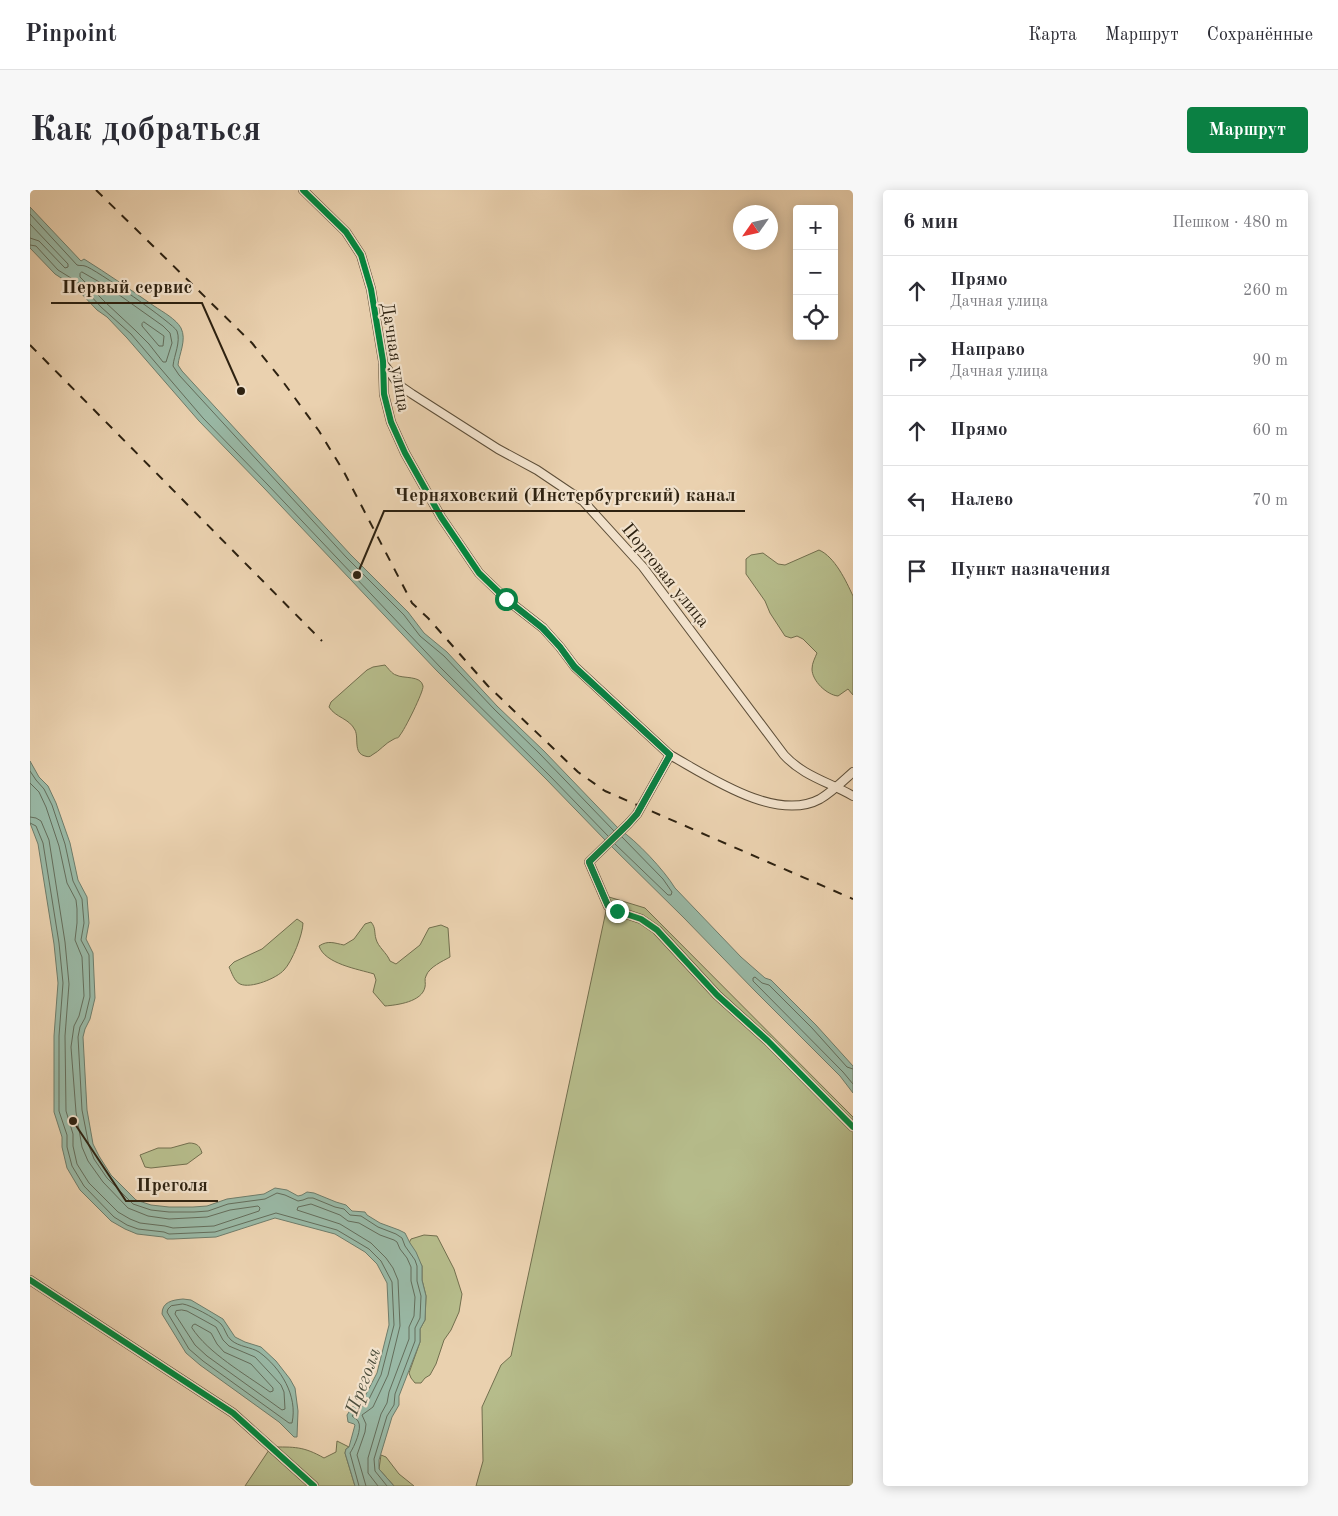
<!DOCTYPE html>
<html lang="ru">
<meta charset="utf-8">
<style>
:root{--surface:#fff;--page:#f7f7f7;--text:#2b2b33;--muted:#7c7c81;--line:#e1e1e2;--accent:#0b8043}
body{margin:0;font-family:"Old Standard TT",serif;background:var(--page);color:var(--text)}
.controls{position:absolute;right:15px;top:15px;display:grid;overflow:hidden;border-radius:5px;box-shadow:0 2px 12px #0003}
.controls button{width:45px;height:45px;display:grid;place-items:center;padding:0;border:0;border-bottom:1px solid var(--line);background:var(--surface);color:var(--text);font:25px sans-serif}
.compass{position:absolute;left:703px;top:15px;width:45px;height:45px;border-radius:50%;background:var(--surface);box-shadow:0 2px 12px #0003;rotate:236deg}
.stop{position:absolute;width:15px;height:15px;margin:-11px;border:4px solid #0b8043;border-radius:50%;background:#fff}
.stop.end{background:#0b8043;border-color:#fff;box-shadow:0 1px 5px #0008}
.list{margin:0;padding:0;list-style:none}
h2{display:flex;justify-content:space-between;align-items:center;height:65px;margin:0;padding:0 20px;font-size:21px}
h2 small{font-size:16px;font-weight:400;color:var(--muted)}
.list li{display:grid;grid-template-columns:32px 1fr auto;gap:15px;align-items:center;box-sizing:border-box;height:70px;padding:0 20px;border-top:1px solid var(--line)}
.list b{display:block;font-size:19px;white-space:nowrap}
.list p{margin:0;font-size:16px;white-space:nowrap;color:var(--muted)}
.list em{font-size:16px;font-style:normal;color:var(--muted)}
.icon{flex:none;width:28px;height:28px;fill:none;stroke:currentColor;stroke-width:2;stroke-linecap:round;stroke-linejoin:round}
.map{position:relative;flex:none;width:823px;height:1296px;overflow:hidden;border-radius:5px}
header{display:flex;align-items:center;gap:30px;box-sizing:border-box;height:70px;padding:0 25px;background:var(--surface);border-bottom:1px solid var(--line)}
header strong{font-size:24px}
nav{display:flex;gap:28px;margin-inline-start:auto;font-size:18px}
.intro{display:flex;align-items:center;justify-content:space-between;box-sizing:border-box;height:120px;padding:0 30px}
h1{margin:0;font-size:35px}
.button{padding:12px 22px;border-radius:5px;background:var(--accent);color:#fff;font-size:18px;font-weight:700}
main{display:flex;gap:30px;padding:0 30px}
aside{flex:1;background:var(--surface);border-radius:5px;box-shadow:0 2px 12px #0003}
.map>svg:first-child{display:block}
.green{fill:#b6bc8b;stroke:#726f4e}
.water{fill:#99b8a5;stroke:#6e7c6a}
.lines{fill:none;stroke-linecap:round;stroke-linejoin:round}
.shore{stroke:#646d5b;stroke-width:1}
.minor-casing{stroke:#5d4e38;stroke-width:10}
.minor{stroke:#f1e1cb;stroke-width:8}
.rail{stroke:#2e2211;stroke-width:2;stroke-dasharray:9 9;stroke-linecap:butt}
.cycleway-casing{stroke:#f1e1cb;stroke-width:9}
.cycleway{stroke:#00873e;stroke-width:6}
.route{stroke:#0b8043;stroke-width:6}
.labels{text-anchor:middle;stroke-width:4.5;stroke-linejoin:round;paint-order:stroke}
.street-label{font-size:18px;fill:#2e2211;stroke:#f1e1cb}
.water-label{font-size:19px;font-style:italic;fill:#4e4f3d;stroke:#f1e1cb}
.leader{fill:none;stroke:#2e2211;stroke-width:2}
.callout-dot{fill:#2e2211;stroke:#f1e1cb;stroke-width:2}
.callout-label{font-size:19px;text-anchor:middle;font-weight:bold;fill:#2e2211;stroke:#f1e1cb;stroke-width:4.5;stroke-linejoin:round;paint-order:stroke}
</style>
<header>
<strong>Pinpoint</strong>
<nav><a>Карта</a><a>Маршрут</a><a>Сохранённые</a></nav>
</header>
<div class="intro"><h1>Как добраться</h1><a class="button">Маршрут</a></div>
<main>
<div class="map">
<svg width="823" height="1296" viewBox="0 0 823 1296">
<rect width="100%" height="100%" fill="#ead1af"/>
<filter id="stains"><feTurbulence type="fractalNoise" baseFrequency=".004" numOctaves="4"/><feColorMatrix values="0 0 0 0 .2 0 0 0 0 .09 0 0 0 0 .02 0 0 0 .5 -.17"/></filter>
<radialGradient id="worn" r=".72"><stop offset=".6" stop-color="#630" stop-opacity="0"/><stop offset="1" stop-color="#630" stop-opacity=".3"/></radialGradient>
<g class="green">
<path d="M789,360c16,7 27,31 34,46v99l-5,-6 -10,7c-11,-1 -26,-15 -26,-27 0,-6 3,-11 5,-16l-14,-14 -6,-3 -6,2 -6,-2 -15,-23 -5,-12 -19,-27v-15l5,-4 12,-2 15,11 7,1z"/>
<path d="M355,475c3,3 7,9 11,10 7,4 25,0 27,11 1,5 -19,45 -23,49 -2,4 -2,2 -6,4 -9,4 -14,12 -22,16 -2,2 -4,2 -7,1 -12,-3 -6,-18 -10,-26 -6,-12 -19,-12 -26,-23l2,-5 36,-32 6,-3z"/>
<path d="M579,707l36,11 208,209v369h-377l7,-25 -1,-54 19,-42 10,-9z"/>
<path d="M267,729l6,4c0,11 -11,39 -19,47 -7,8 -33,19 -44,14 -6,-3 -8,-11 -11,-17l5,-5 28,-13z"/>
<path d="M341,732c5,6 3,10 5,17 2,8 11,14 14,22l6,3 24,-19 9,-17 12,-3 7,3 2,29c-7,4 -21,10 -24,19 -2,3 0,8 -1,11 -3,15 -28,18 -40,19l-12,-14 3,-12 -2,-6c-16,-5 -49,-10 -55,-28 9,-6 15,-3 25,-1l10,-6 11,-15z"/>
<path d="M159,953c8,0 11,3 13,10l-15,11 -36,4 -6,-1 -5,-12 18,-7h13z"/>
<path d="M394,1045l13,1 17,33 8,25 -3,18 -8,18 -7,10 -8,24 -6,11 -5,3 -4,5h-6l-4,-5 -2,-5 11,-31v-13l5,-9 1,-24 -4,-16v-14l-13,-23 2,-4z"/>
<path d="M307,1251l12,6 -3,2 -1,4 10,33h-110l26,-39c23,0 32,-1 53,11l12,-6z"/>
<path d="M351,1265l5,2 13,17 15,12h-20l-15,-17z"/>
</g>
<g class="water">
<path d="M0,17l51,54 3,-2c24,15 47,31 70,47 9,6 22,13 27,22 6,12 -2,26 -3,37l4,6 168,183 58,58 16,21 23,19 50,54 47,45 75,78c18,12 45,41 56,59l66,69 24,21 6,2 45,45 37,41v27l-13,-17 -84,-84 -72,-74 -77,-76 -61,-63 -109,-108 -173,-183 -65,-67 -72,-83 -20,-21 -10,-7 -22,-23 -20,-13 -25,-26z"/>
<path d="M0,571l9,16 9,9 8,17 14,40 8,37 9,17 2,26 -3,16 7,14 2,45 -5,21 -5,10 -2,8 4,73 6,34 6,12 12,19 25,25 15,5 18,2h24l14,-1 20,-7 37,-5 11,-6 12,2 11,6 4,-1 5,-3 7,1 22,9 10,3 6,6 13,1 2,3 13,8 19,7 6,3 5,10 6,9 6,14v14l4,16 -1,24 -5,9v13l-21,54v9l-7,12 -13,43v9l15,17h-39l-10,-33 1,-4 3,-2 6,-22 -1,-1 -6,-2 -1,-7 2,-3 3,-5 11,-7 14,-27 12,-48 -2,-42 -10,-19 -12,-12 -30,-18 -60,-16 -59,19 -43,2h-6l-4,-2 -26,-3 -12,-5 -14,-8 -31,-31 -13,-22 -5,-21v-10l-8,-25v-76l4,-53 -4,-39 -16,-100 -8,-21z"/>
<path d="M153,1109l8,1 32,19 12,18 10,5 16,5 15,14 14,18 5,9 3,23 -1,26h-3l-15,-15 -79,-57 -14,-12 -24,-39c0,-12 10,-14 21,-15z"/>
</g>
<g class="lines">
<g class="shore">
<path d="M0,24l47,51c3,1 5,0 8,1 9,2 89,58 92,65 4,11 -3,24 -4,35l6,9 167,182 58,58 16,21 24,20 50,53 46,45 74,77"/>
<path d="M0,34l38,40v3l-3,1 -26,-27 -9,-3"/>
<path d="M0,55l6,1 22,24 21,13 22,24 30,27 72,84 65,67 173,183 109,108 58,60"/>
<path d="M52,82l26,15 55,39 7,7 2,10 -6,19h-3l-14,-18 -14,-14 -30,-28 -25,-25v-3z"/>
<path d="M114,132l20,14 -1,10h-4l-17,-20v-2z"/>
<path d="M0,581l6,9 8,9 8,16 13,39 8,37 9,18 2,24 -3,17 8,15 1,42 -5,21 -5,9 -2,10 4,73 7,36 5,13 13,19 26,26 18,6 18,2h25l14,-1 20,-7 37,-5 12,-6 8,2 13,6 5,-1 5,-2h5l22,9 9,2 6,6 11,1 17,11 18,7 6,4 3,8 10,14 2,6v15l4,15 -1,22 -5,10v13l-20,53 -1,11 -7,11 -13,43 1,12 12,15"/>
<path d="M0,593l9,9 7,15 13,39 8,37 9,17 1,9v14l-2,17 7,17 2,39 -5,20 -5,10 -3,21 5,65 6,35 6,14 15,21 25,26 20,8 21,3 38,-2 23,-7 28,-4 2,2 -1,3 -45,15 -41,2 -8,-2 -25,-3 -10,-4 -12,-7 -29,-29 -7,-11 -5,-8 -4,-18v-12l-7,-23 -1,-75 4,-52 -4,-42 -16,-102 -8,-19 -5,-3 -6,-1"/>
<path d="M0,633l6,3 7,17 16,100 4,40 -4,53v75l8,24v12l5,19 12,20 30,31 13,8 11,4 26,3 5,2 46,-2 61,-19 61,17 32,19 12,12 11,21 2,43 -13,50 -14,28 -11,8 -4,5c2,2 5,3 6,5 5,7 -4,26 -8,32l9,33"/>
<path d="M585,654l53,51h3l1,-3 -9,-13 -41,-42"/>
<path d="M823,879l-6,-2 -35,-39 -43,-43 -7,-2 -7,-6 -2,1v3l90,91 10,12"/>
<path d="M153,1114c8,1 32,14 38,20 4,4 5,12 10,16 8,7 20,7 28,12 22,16 39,44 33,71h-3l-86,-62 -14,-12 -22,-37 1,-3 3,-3z"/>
<path d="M152,1120l5,1 29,16 7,13 6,6 26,11 26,28 3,7 1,17 -3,1 -75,-54 -12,-11 -20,-31 1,-3z"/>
<path d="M163,1135l2,-1 16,9 6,11 7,8 27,12 22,24v3l-3,1c-25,-18 -62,-39 -78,-64z"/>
<path d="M336,1296l-9,-31 8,-23 1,-8 -4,-9 11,-8 15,-32 12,-49 -2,-46 -5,-12 -7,-10 -15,-15 -31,-19 -43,-14 1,-3 13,-3 29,11 8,6 11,2 21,12 14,5 3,2 3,7 7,9 4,9v14l4,16 -1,19 -5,11v12l-20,53 -2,11 -6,11 -13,44v15l10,13"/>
</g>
<g class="minor-casing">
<g id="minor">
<path d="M273,0l43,42 15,23 10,34 12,72 1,33 7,28 14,31 36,64 38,56 27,26 37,29 17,19 15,20 95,88 -33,59 -9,10 -39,38 19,44 9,5 24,8 16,11 60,65 51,46 85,86"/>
<path d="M353,173l16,22 13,9 86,55 39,21 46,31 60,66 141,188c19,21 45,27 69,41"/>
<path d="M640,565c38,21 106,68 150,44 12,-7 23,-18 33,-27"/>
<path d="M0,1090l203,133 81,73"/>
</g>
</g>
<use href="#minor" class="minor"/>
<g class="rail">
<path d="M66,0l156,153 29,36 38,52 25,41 68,131 16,15 60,68 90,86 27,19 248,108"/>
<path d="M0,155l292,296"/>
</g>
<g class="cycleway-casing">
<g id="cycleway">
<path d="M273,0l43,42 15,23 10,34 12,72 1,33 7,28 14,31 36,64 38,56 27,26 37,29 17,19 15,20 95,88 -33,59 -9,10 -39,38 19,44 9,5 24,8 16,11 60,65 51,46 85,86"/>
<path d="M0,1090l203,133 81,73"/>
</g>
</g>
<use href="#cycleway" class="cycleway"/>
</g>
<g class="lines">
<path class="route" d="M476,409l36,29 18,19 14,20 96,88 -33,59 -9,10 -39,38 19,44 9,5"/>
</g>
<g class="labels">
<g class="street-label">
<text transform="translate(366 167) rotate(81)" y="6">Дачная улица</text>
<text transform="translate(636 385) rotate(51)" y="6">Портовая улица</text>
</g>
<g class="water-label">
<text transform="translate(332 1191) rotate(-70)" y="7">Преголя</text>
</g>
</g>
<path class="leader" d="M211 201L172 113H21M327 385L354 321H715M43 931L96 1011H188"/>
<g class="callout-dot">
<circle cx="211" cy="201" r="5"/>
<circle cx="327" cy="385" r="5"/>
<circle cx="43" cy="931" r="5"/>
</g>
<g class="callout-label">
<text x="97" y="103">Первый сервис</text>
<text x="535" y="311">Черняховский (Инстербургский) канал</text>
<text x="142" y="1001">Преголя</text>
</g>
<rect width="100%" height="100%" filter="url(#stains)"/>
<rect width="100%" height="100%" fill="url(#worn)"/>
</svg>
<div class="controls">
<button>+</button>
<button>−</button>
<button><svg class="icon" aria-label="locate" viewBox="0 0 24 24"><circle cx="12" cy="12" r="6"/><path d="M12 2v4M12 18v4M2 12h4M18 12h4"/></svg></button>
</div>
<svg class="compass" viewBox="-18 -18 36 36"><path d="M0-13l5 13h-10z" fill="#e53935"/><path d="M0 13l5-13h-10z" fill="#7c7c81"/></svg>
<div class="stop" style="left:476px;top:409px"></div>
<div class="stop end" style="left:587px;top:721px"></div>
</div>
<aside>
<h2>6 мин<small>Пешком · 480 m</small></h2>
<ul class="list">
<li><svg class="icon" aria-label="ahead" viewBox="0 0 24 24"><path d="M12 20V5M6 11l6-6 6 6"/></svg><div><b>Прямо</b><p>Дачная улица</p></div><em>260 m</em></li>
<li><svg class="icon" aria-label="right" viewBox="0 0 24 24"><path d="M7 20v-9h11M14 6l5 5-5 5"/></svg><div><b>Направо</b><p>Дачная улица</p></div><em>90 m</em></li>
<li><svg class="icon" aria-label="ahead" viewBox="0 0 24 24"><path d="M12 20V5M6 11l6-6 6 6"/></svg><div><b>Прямо</b></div><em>60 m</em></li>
<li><svg class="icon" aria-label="left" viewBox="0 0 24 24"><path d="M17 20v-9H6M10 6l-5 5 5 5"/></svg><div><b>Налево</b></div><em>70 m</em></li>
<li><svg class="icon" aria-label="arrive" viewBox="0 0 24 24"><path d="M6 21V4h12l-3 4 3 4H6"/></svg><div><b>Пункт назначения</b></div></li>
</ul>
</aside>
</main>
